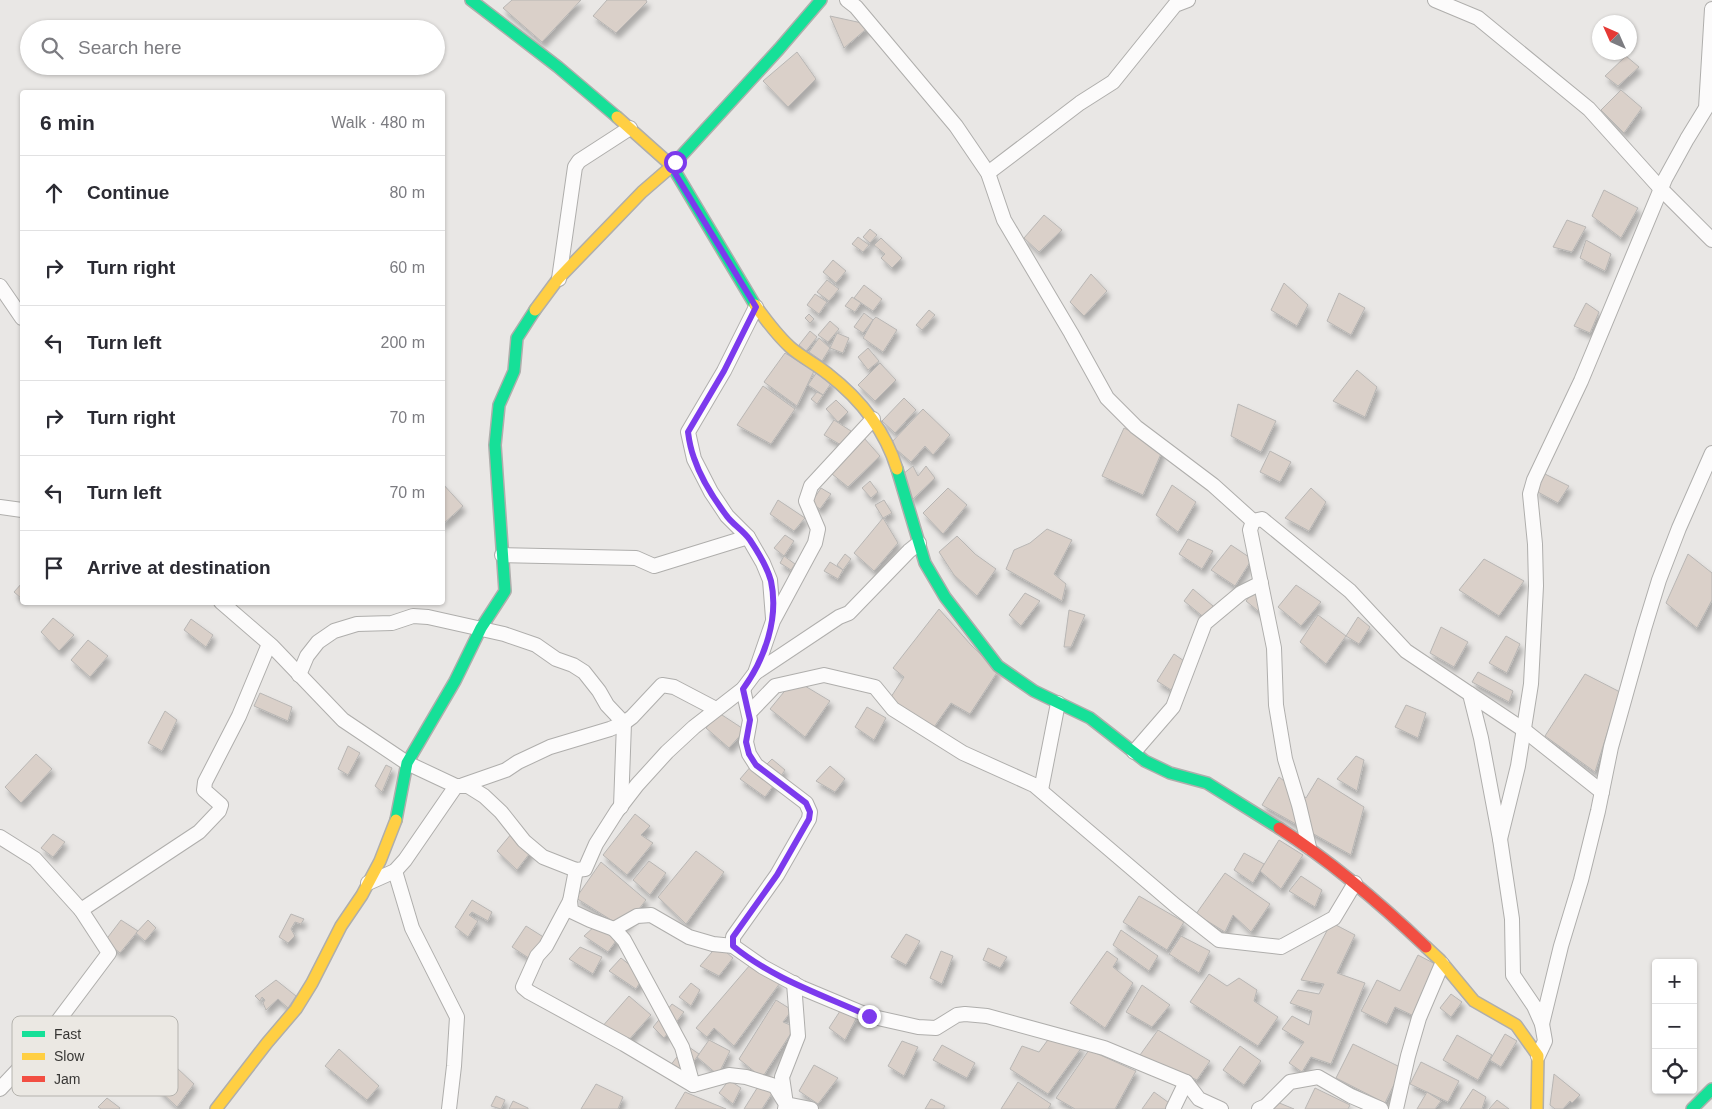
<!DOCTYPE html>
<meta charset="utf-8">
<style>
:root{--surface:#fff;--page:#f2f2f3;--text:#2b2b33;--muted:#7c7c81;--line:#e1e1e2}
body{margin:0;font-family:Helvetica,sans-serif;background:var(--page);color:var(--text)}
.controls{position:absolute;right:15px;bottom:15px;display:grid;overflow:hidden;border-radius:5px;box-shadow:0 1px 4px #0004}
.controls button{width:45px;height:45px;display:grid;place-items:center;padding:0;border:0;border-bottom:1px solid var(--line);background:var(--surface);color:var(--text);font:25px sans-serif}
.compass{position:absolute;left:1592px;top:15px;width:45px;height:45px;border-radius:50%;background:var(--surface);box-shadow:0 1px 4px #0004;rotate:315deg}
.stop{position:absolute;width:15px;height:15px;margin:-11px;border:4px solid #7c3aed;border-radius:50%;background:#fff}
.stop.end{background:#7c3aed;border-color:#fff;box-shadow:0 1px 5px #0008}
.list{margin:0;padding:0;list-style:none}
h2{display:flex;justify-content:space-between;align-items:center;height:65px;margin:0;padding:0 20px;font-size:21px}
h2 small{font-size:16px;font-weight:400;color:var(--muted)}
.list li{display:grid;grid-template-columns:32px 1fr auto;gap:15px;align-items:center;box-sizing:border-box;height:75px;padding:0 20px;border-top:1px solid var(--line)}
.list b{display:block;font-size:19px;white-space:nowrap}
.list em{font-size:16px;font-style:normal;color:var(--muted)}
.icon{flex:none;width:28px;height:28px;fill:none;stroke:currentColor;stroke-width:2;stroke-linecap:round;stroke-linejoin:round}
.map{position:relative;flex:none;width:1712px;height:1109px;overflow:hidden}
.search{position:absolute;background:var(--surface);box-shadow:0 1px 4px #0004;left:20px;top:20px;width:425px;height:55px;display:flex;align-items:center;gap:12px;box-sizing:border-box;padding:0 18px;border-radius:28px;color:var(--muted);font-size:19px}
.panel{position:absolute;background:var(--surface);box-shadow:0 1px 4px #0004;left:20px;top:90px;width:425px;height:515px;border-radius:5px}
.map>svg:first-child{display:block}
.building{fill:#dad0c9;stroke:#b8b6b4;filter:url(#shadow)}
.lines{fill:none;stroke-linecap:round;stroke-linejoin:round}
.street-casing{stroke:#afaeac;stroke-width:16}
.fast-casing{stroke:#afaeac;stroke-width:14}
.slow-casing{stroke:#afaeac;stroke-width:14}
.jam-casing{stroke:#afaeac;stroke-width:14}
.street{stroke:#fcfbfb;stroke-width:14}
.fast{stroke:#16e098;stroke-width:11}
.slow{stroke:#ffcf43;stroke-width:11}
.jam{stroke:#f24e42;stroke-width:11}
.route{stroke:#7c3aed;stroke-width:6}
.key{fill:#ebe8e3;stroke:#b5b3ae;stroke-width:1}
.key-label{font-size:14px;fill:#373634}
</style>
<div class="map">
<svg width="1712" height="1109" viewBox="0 0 1712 1109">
<defs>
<filter id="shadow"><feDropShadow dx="3" dy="5.5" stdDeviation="2.5" flood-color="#0004"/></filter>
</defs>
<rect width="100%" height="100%" fill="#e9e7e5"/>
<g class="building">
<path d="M512,0h69l-39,42 -39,-34z"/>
<path d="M607,0h39l1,2 -31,31 -23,-17z"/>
<path d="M830,16l41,9 -27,23z"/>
<path d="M797,52l19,27 -28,28 -25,-26z"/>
<path d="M1626,56l13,11 -21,19 -13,-10z"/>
<path d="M1621,90l21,18 -18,25 -23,-23z"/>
<path d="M1604,190l34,18 -17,30 -29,-22z"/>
<path d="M1044,215l18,15 -23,22 -15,-14z"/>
<path d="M1567,220l19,7 -14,25 -19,-5z"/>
<path d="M870,229l7,6 -7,8 -7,-6z"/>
<path d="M858,237l11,8 -6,7 -11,-8z"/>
<path d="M881,238l21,20 -10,10 -11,-10 4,-4 -11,-9z"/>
<path d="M1586,240l25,14 -6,17 -25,-13z"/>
<path d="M833,260l13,11 -10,12 -13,-11z"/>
<path d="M1091,274l16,17 -23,25 -14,-14z"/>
<path d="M827,280l12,9 -10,12 -12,-9z"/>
<path d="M1284,283l24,22 -11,21 -26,-16z"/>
<path d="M864,285l18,14 -9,12 -19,-13z"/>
<path d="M1339,293l26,15 -14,27 -24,-14z"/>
<path d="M815,294l12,8 -8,12 -12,-9z"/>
<path d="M852,297l9,6 -6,9 -10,-6z"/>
<path d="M1586,303l13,9 -9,21 -16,-7z"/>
<path d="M929,310l6,5 -13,15 -6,-5z"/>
<path d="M864,313l9,7 -10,13 -9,-6z"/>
<path d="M809,314l5,5 -4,4 -5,-5z"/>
<path d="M876,317l21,13 -14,22 -20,-14 10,-18z"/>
<path d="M830,321l9,8 -11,13 -10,-7z"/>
<path d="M810,331l7,6 -11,14 -7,-6z"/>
<path d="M837,333l12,5 -6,15 -13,-5z"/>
<path d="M819,338l11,10 -8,13 -13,-9z"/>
<path d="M868,348l11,13 -11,9 -10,-13z"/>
<path d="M785,353l29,18 -17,35 -33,-24z"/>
<path d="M880,363l16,17 -21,21 -17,-16z"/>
<path d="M1357,370l20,17 -12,30 -32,-16z"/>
<path d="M817,372l15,10 -9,13 -15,-10z"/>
<path d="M763,386l32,23 -24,35 -34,-19z"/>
<path d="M817,392l6,3 -6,9 -6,-5z"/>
<path d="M904,398l12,12 -21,23 -13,-12z"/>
<path d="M836,400l12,12 -10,10 -12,-13z"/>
<path d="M1238,404l38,17 -15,31 -30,-16z"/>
<path d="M923,409l27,26 -17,20 -8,-9 -14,16 -21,-18z"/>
<path d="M834,420l17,11 -10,14 -17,-10z"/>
<path d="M1124,428l40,19 -21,48 -41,-19z"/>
<path d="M864,438l16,18 -32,31 -16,-13z"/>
<path d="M1270,451l21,11 -11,20 -20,-10z"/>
<path d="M913,466l5,10 8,-10 9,12 -23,22 -9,-26z"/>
<path d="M1543,473l26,13 -11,17 -22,-12z"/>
<path d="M870,481l8,11 -7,6 -9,-10z"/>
<path d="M442,483l21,23 -21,19z"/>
<path d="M1172,485l24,17 -18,30 -22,-17z"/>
<path d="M821,488l10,6 -11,15 -9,-6z"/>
<path d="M948,488l19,17 -24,29 -20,-21z"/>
<path d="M1311,488l15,14 -17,29 -24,-13z"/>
<path d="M778,500l27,18 -11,13 -24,-17z"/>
<path d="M884,500l8,13 -9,5 -8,-13z"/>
<path d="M883,518l15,25 -24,28 -20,-18z"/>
<path d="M1047,529l25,11 -18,34 12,10 -4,17 -56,-32 8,-19 16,-7z"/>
<path d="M785,535l9,6 -10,15 -10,-8z"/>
<path d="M957,536l18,18 21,15 -19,27 -23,-21 -15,-23z"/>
<path d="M1188,539l25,12 -11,18 -23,-15z"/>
<path d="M1231,545l21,14 -17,27 -24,-16z"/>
<path d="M845,554l6,5 -8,11 -6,-5z"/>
<path d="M1688,554l24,19v27l-15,28 -31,-25z"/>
<path d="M784,556l11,8 -4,6 -11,-7z"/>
<path d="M1484,559l40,22 -25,35 -40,-26z"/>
<path d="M830,562l13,8 -5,9 -14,-8z"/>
<path d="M22,583v16l-8,-7z"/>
<path d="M1296,585l25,17 -20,24 -23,-19z"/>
<path d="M1193,589l20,17 -7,13 -22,-18z"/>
<path d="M1255,589l13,30 -22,-18z"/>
<path d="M1025,593l15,8 -19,25 -12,-11z"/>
<path d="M939,609l32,36 27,26 -28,43 -19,-11 -19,27 -43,-30 15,-23 -11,-9z"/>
<path d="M1069,610l16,5 -14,32h-7z"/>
<path d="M1318,615l28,21 -20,28 -26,-22z"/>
<path d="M1358,617l12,10 -11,17 -13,-8z"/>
<path d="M53,618l21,17 -15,16 -18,-19z"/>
<path d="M191,619l22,16 -7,12 -22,-17z"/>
<path d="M1441,627l27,15 -14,25 -24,-14z"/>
<path d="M1506,636l14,8 -13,29 -18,-10z"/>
<path d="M88,640l20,16 -18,21 -19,-17z"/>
<path d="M1174,654l13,9 -16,27 -14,-9z"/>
<path d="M1478,672l35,19 -4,11 -37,-20z"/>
<path d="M1585,674l35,18 -25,80 -50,-36z"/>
<path d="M805,686l25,15 -25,36 -35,-28 18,-22z"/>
<path d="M260,693l32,14 -4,14 -34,-15z"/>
<path d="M1406,705l20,8 -8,25 -23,-11z"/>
<path d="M867,707l19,11 -12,22 -19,-13z"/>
<path d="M165,711l12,9 -15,31 -14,-8z"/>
<path d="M719,713l26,17 -16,18 -23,-20z"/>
<path d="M348,746l12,7 -12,22 -10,-6z"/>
<path d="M36,754l16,15 -31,34 -16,-16z"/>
<path d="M1356,756l8,4 -7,31 -20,-12z"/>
<path d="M772,759l13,11 -6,9 -15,-12z"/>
<path d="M386,765l6,3 -10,24 -7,-6z"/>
<path d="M752,765l24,17 -11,15 -25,-18z"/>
<path d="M830,766l15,13 -10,13 -19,-11z"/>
<path d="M1279,777l27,21 12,-20 46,29 -13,48 -89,-50z"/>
<path d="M635,814l15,12 -9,9 12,8 -26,32 -24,-20z"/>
<path d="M512,833l21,16 -16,21 -20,-19z"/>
<path d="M53,834l12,8 -12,15 -12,-9z"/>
<path d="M1279,840l24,15 -22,34 -21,-18z"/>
<path d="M696,851l28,21 -38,52 -28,-27z"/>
<path d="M1244,853l20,11 -11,19 -19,-13z"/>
<path d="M649,861l17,12 -16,22 -17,-15z"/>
<path d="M601,862l45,38 -22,28 -48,-30z"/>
<path d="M1225,873l45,31 -19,28 -18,-17 -8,17 -29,-18z"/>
<path d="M1301,876l21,14 -7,17 -26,-16z"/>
<path d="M1139,896l45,26 -17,28 -44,-28z"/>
<path d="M472,900l20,12 -4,9 -16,-9 -3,3 9,6 -10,16 -13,-10z"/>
<path d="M291,914l13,5 -3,5 -6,-2 -4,7 4,7 -7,7 -9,-6z"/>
<path d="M121,920l17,11 -18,22 -15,-12z"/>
<path d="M148,920l8,8 -11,13 -9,-8z"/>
<path d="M596,925l22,13 -10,14 -24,-16z"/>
<path d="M1330,925h6l19,10 -18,38 28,10 -34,81 -20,-7 -9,15 -13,-9 15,-21 -22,-13 10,-13 17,9 3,-14 -22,-8 8,-13 21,4 5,-10 -23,-4z"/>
<path d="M526,926l19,12 -15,21 -18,-12z"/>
<path d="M1121,930l37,26 -9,15 -36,-26z"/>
<path d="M906,934l14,7 -14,24 -15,-8z"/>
<path d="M1181,936l29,15 -11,22 -30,-19z"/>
<path d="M718,945l15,13 -14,18 -19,-10z"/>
<path d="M580,947l22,10 -9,17 -24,-15z"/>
<path d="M988,948l19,9 -7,11 -17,-8z"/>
<path d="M941,951l12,5 -11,28 -12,-6z"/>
<path d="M1107,951l11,8 -5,8 20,16 -28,45 -35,-25z"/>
<path d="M1418,955l21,11 -23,51 -21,-10 -8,17 -26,-13 16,-31 23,11z"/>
<path d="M621,958l23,18 -8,13 -27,-18z"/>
<path d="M750,965l30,18 -46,63 -20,-18 -7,9 -11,-9z"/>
<path d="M1209,974l18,12 12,-8 18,12 -3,11 24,16 -20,29 -68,-44z"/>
<path d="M276,980l20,16 -8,12 -10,-9 -12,11 -3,-7 2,-3 -3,-3 -2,4 -5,-5z"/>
<path d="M691,983l9,7 -9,16 -12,-9z"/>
<path d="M1142,985l28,20 -18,22 -26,-15z"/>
<path d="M1451,994l11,8 -11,15 -11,-9z"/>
<path d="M629,996l22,19 -24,27 -26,-14z"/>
<path d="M776,1000l16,10 -9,12 12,5 -33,51 -23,-19z"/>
<path d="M672,1004l12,8 -20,26 -11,-11z"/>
<path d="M842,1008l15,9 -12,23 -16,-12z"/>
<path d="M1158,1030l52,31 -13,19 -57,-25z"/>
<path d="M1505,1034l12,7 -16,26 -11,-7z"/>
<path d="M1457,1035l35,20 -14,25 -35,-20z"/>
<path d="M1050,1037l32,10 -34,47 -38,-25 12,-23 17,6z"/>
<path d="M709,1040l21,11 -12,24 -21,-18z"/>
<path d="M902,1041l16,6 -14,29 -16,-10z"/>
<path d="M1353,1044l49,24 -17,35 -49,-25z"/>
<path d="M686,1045l13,9 -16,23 -13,-11z"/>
<path d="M942,1045l33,18 -8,15 -34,-18z"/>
<path d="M1240,1046l21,15 -17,24 -21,-15z"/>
<path d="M339,1049l40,37 -12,14 -42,-34z"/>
<path d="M1089,1050l47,21 -21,38h-40l-19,-11z"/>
<path d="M1421,1062l38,19 -11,21 -38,-18z"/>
<path d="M814,1065l24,13 -20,26 -19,-13z"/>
<path d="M176,1067l18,17 -17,23 -19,-18z"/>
<path d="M1554,1074l26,21 -8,8 -2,-2 -7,8h-8l-5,-4z"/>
<path d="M729,1080l12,8 -8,16 -14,-11z"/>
<path d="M1018,1082l33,22 -3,5h-47z"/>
<path d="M596,1084l27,13 -5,12h-37z"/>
<path d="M759,1085l14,7 -11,17h-18z"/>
<path d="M1315,1088l35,17 -2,4h-43z"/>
<path d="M1473,1089l13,8 -4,12h-22z"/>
<path d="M685,1092l41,17h-51z"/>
<path d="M1154,1092l18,13 -2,4h-28z"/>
<path d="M1427,1092l14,9 -6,8h-18z"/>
<path d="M496,1096l9,4 -4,9 -10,-3z"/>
<path d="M107,1098l13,10 -1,1h-18l-3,-2z"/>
<path d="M931,1099l14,7 -2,3h-18z"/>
<path d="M1497,1100l12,9h-20z"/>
<path d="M513,1101l15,7v1h-19z"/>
<path d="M1277,1102l17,7h-20z"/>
</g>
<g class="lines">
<g class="street-casing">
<g id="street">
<path d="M847,0l9,7 100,119 32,47 16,47 67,113 36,65 29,29 77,58 40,36"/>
<path d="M1435,0l43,18 111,91 72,80 51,51"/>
<path d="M988,173l92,-70 33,-21 62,-77 13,-5"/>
<path d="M559,279l16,-112 4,-6 51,-33"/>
<path d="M0,286l22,32"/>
<path d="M756,307l-32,64 -36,61 6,27 17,33 16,24 21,21 15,26 7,17 3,38"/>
<path d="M0,507l22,3"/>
<path d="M1253,521l9,-2 88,72 56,60 64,43 11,44 19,101 12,80 1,56 21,31 8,18 3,17 -7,15"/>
<path d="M1253,521l-3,9 24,118 2,57 9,54 14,46 10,42"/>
<path d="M502,555l134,3 18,8 94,-29"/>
<path d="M221,602l51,44 71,74 64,43 49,23 -51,74 -10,11 -27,12"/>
<path d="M755,673l84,-56 10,-4 60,-62 10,-8"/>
<path d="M299,675l8,-19 11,-14 16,-11 23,-7 35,-1 21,-7 15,1 76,17 32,11 20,14 17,6 11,7 15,19 8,14 17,18 -3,84"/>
<path d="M1470,694l54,36 78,62"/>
<path d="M749,713l26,-27 49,-11 51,12 18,22 70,44 71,32 142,121 43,34 62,7 53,-29 21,-35"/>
<path d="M1134,752l39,-45 32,-84 36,-30 20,-10"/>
<path d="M463,785l43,-15 12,-8 32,-15 60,-18 14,-6 8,-6 30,-32 12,2 42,22"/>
<path d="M456,786h12l16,10 17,16 23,29 19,16 33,13 9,-1 11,-25 21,-33 20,-26 30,-33 27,-25 49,-38 12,-16 18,-52 42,-78 3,-14 -12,-28 5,-15 62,-67"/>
<path d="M1041,790l17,-87"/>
<path d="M0,837l35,22 46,51"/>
<path d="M1500,839l18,-73 13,-82 5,-98 -1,-42 -5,-50 4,-14 47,-99 84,-202 22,-40 19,-31 6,-99"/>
<path d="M576,870l-6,31 1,10 19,9 24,9 10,11 58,107 11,38 36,-10 17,2 29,9 11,18 -1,5"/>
<path d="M395,871l17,57 45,89 -3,49 -5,43"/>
<path d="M570,901l-24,45 -9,10 -14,31 6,5 95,52 69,41"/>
<path d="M614,929l23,-13 14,-1 38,22 24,7 20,2 30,21 39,21 67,28 49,11 18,1 21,-13 8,-1 22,2 117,32 82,34 13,17 22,10"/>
<path d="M733,946v-9l44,-62 32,-56 1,-7 -4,-9 -50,-38 -7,-11 -3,-12 4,-22 -7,-31"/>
<path d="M794,983l4,53 -16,41 4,27 25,5"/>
<path d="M1542,1024l19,-78 20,-66 17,-69 13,-64 33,-118 15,-49 20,-52 33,-75"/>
<path d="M0,1089l34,-36 75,-100 -28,-43 118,-78 20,-21 2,-6 -17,-15 1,-8 34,-66 30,-72"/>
<path d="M1173,1109l13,-27"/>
<path d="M1259,1109l7,-3 24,-24 28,-5 33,19 30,13"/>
<path d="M1396,1109l12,-53 11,-38 23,-54"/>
</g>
</g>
<g class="fast-casing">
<g id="fast">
<path d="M471,0l87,67 59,50"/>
<path d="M755,305l-83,-139 107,-117 42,-49"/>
<path d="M897,469l28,94 20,34 53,69 36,25 56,27 55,43 25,12 37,10 72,45"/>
<path d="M396,820l11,-57 48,-82 26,-53 24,-37 -10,-146 4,-40 15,-34 3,-33 18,-28"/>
<path d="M1692,1109l20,-20"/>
</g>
</g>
<g class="slow-casing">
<g id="slow">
<path d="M755,305c10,14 22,30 35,42 11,10 26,17 38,27 31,24 57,56 69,95"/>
<path d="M535,310l23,-31 84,-87 30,-26 -55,-49"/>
<path d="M1426,947l14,13 34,41 42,24 22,31 -1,53"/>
<path d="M216,1109l51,-66 29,-34 16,-26 29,-57 21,-31 18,-34 16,-41"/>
</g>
</g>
<g class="jam-casing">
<path id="jam" d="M1279,828c53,34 101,75 147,119"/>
</g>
<use href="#street" class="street"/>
<use href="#fast" class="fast"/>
<use href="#slow" class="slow"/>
<use href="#jam" class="jam"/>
</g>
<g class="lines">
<path class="route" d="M675,162l-3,4 1,4 83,137 -32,64 -36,61c1,8 3,18 6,26 6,18 20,41 32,57 6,9 17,15 24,25 8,12 17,26 21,41 8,37 -6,78 -28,108l7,31 -4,22 3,12 7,11 50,38 4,9 -1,7 -32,56 -44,62v9c40,33 90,49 136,70"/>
</g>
<rect x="12" y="1016" width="166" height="80" rx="8" class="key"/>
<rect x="22" y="1031" width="23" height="6" fill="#16e098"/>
<rect x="22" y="1053" width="23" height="7" fill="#ffcf43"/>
<rect x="22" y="1076" width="23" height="6" fill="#f24e42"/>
<g class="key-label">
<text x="54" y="1039">Fast</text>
<text x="54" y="1061">Slow</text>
<text x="54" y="1084">Jam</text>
</g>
</svg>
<div class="controls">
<button>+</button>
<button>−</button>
<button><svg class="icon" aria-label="locate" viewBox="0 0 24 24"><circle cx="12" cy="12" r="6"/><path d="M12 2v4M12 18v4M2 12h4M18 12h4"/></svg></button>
</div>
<svg class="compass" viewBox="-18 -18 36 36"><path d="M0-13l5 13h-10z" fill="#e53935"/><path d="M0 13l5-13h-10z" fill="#7c7c81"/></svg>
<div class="stop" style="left:675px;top:162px"></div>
<div class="stop end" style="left:869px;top:1016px"></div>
<div class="search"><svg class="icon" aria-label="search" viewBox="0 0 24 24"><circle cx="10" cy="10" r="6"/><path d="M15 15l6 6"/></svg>Search here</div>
<section class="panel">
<h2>6 min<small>Walk · 480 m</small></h2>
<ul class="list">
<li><svg class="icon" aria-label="ahead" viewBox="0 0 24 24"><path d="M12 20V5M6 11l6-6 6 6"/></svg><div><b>Continue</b></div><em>80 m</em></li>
<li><svg class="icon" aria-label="right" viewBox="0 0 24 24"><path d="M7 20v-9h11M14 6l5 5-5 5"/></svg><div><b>Turn right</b></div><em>60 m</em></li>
<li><svg class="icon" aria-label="left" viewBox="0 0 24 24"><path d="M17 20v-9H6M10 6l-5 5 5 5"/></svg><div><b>Turn left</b></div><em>200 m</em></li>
<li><svg class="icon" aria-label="right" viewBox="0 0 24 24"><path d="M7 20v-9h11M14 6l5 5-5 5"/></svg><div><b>Turn right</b></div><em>70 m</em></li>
<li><svg class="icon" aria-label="left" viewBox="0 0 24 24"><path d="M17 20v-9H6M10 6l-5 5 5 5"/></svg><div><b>Turn left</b></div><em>70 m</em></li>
<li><svg class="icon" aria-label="arrive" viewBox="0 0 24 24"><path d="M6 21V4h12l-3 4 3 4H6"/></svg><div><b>Arrive at destination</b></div></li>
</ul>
</section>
</div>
